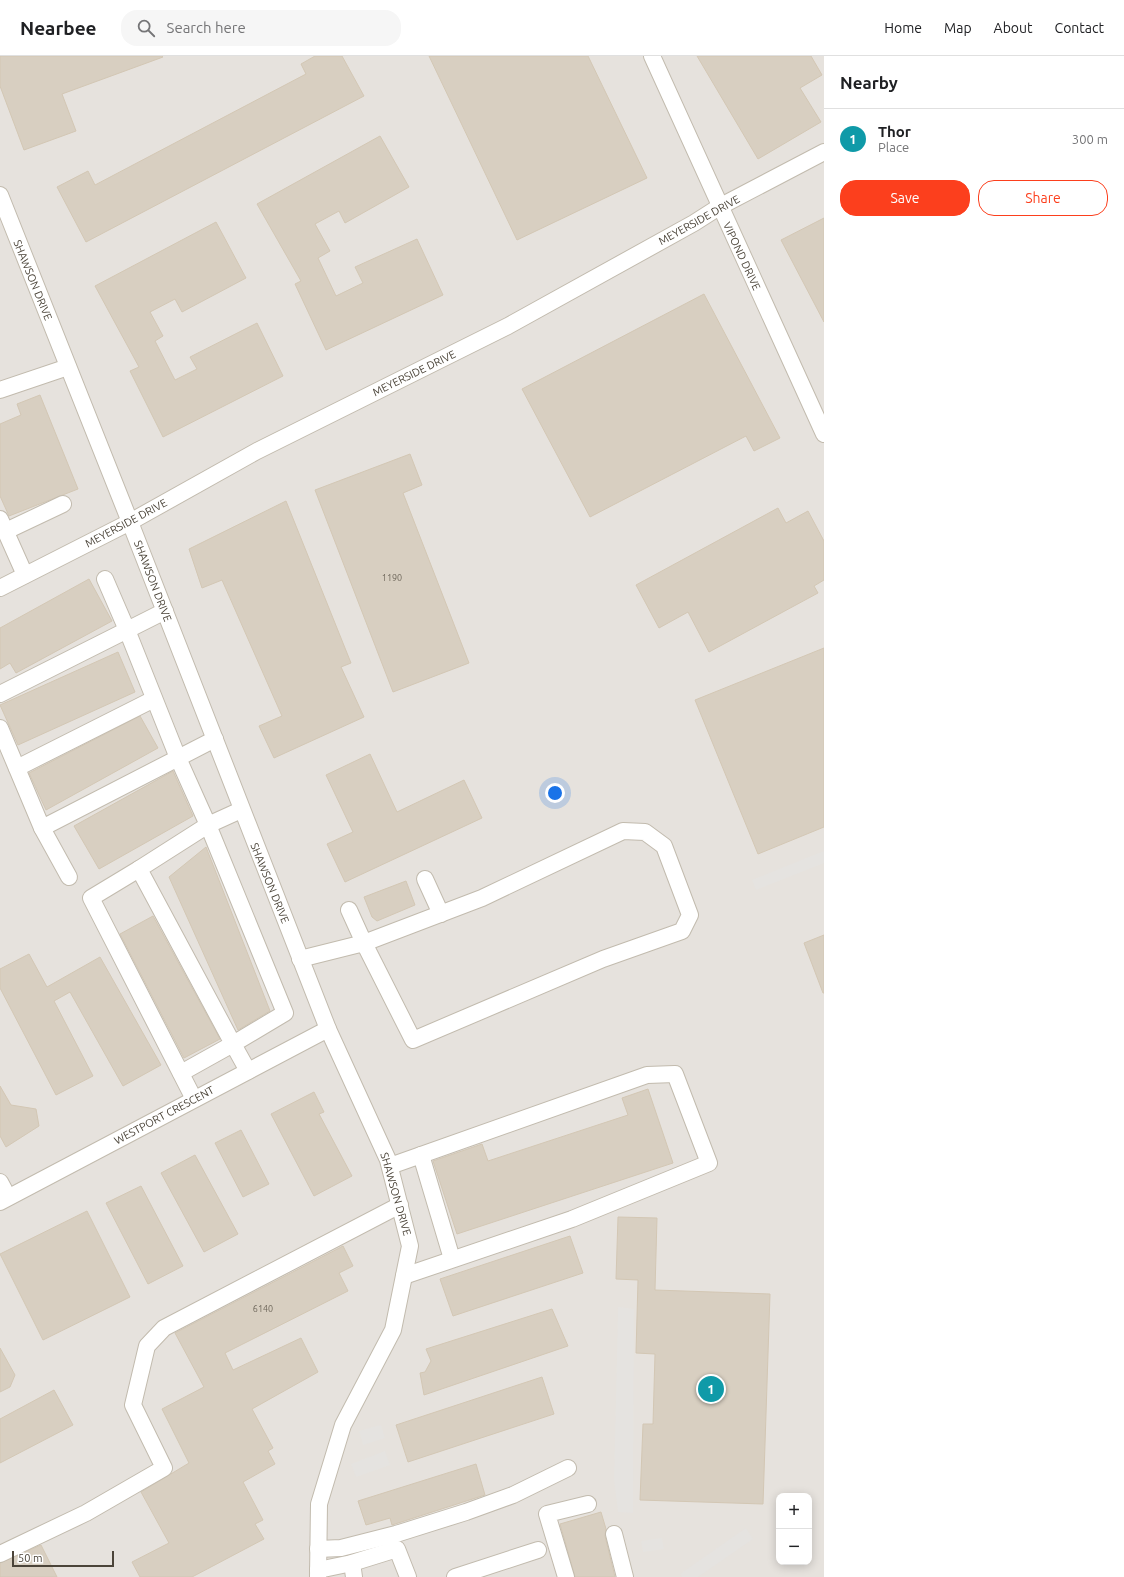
<!DOCTYPE html>
<meta charset="utf-8">
<style>
:root{--surface:#fff;--page:#f6f6f6;--text:#202124;--muted:#757577;--line:#e0e0e0;--accent:#fc3f1d}
body{margin:0;font-family:Ubuntu,sans-serif;background:var(--page);color:var(--text)}
.controls{position:absolute;right:12px;bottom:12px;display:grid;overflow:hidden;border-radius:8px;box-shadow:0 2px 10px #0003}
.controls button{width:36px;height:36px;display:grid;place-items:center;padding:0;border:0;border-bottom:1px solid var(--line);background:var(--surface);color:var(--text);font:20px sans-serif}
.scale{position:absolute;left:12px;bottom:10px;width:102px;box-sizing:border-box;padding-left:4px;border:2px solid #4b4439;border-top:0;font-size:11px;line-height:14px;white-space:nowrap;color:#4b4439;-webkit-text-stroke:3px #fff;paint-order:stroke}
.you{position:absolute;left:555px;top:737px;width:14px;height:14px;margin:-10px;border:3px solid #fff;border-radius:50%;background:#1a73e8;box-shadow:0 0 0 6px #1a73e833}
.badge{display:grid;place-items:center;width:26px;height:26px;border-radius:50%;background:var(--accent);color:#fff;font-size:13px;font-weight:700}
.pin{position:absolute;translate:-50% -50%;border:2px solid #fff;box-shadow:0 1px 4px #0006}
.list{margin:0;padding:0;list-style:none}
h2{display:flex;justify-content:space-between;align-items:center;height:52px;margin:0;padding:0 16px;font-size:17px}
h2 small{font-size:13px;font-weight:400;color:var(--muted)}
.list li{display:grid;grid-template-columns:26px 1fr auto;gap:12px;align-items:center;box-sizing:border-box;height:60px;padding:0 16px;border-top:1px solid var(--line)}
.list b{display:block;font-size:15px;white-space:nowrap}
.list p{margin:0;font-size:13px;white-space:nowrap;color:var(--muted)}
.list em{font-size:13px;font-style:normal;color:var(--muted)}
.actions{display:flex;gap:8px;padding:12px 16px}
.actions a{flex:1;padding:9px 0;border:1px solid var(--accent);border-radius:16px;text-align:center;font-size:14px;color:var(--accent)}
.actions .main{background:var(--accent);color:#fff}
.icon{flex:none;width:22px;height:22px;fill:none;stroke:currentColor;stroke-width:2;stroke-linecap:round;stroke-linejoin:round}
.map{position:relative;flex:none;width:824px;height:1521px;overflow:hidden}
header{display:flex;align-items:center;gap:24px;box-sizing:border-box;height:56px;padding:0 20px;background:var(--surface);border-bottom:1px solid var(--line)}
header strong{font-size:19px}
nav{display:flex;gap:22px;margin-inline-start:auto;font-size:14px}
.search{width:280px;height:36px;background:var(--page);display:flex;align-items:center;gap:10px;box-sizing:border-box;padding:0 14px;border-radius:16px;color:var(--muted);font-size:15px}
main{display:flex}
aside{flex:1;background:var(--surface)}
.map>svg:first-child{display:block}
.industrial{fill:#e6e2dd;fill-rule:evenodd}
.parking{fill:#e5e3e0}
.building{fill:#d8cfc1;stroke:#d3c7b4}
.lines{fill:none;stroke-linecap:round;stroke-linejoin:round}
.minor-casing{stroke:#c2bbae;stroke-width:18}
.minor{stroke:#fff;stroke-width:16}
.labels{text-anchor:middle;stroke-width:3;stroke-linejoin:round;paint-order:stroke}
.number-label{font-size:9px;fill:#6e675b}
.street-label{font-size:11px;fill:#4b4439;stroke:#fff}
</style>
<header>
<strong>Nearbee</strong>
<div class="search"><svg class="icon" aria-label="search" viewBox="0 0 24 24"><circle cx="10" cy="10" r="6"/><path d="M15 15l6 6"/></svg>Search here</div>
<nav><a>Home</a><a>Map</a><a>About</a><a>Contact</a></nav>
</header>
<main>
<div class="map">
<svg width="824" height="1521" viewBox="0 0 824 1521">
<rect width="100%" height="100%" fill="#f6f3ec"/>
<path class="industrial" d="M0,0h824v1521h-824zM779,1440h30v66h-30z"/>
<g class="parking">
<path d="M824,795v12l-68,27 -4,-10z"/>
<path d="M618,1251l16,2 -1,204 -15,-1 -4,-32z"/>
<path d="M381,1369l4,13 -22,7 -4,-14z"/>
<path d="M385,1395l5,14 -34,12 -5,-13z"/>
<path d="M746,1472l7,11 -55,38h-16l-2,-3z"/>
<path d="M662,1482l2,11 -21,3 -2,-11z"/>
</g>
<g class="building">
<path d="M0,0h162l1,1 -101,37 14,37 -52,19 -24,-64z"/>
<path d="M315,0h27l22,40 -278,146 -29,-55 31,-16 7,14 211,-111 -5,-10z"/>
<path d="M429,0h159l59,122 -130,62z"/>
<path d="M697,0h114l11,19 -22,13 21,34 -63,37z"/>
<path d="M380,80l29,51 -64,36 -6,-12 -24,13 15,27 -12,7 18,38 27,-13 -8,-16 62,-28 26,56 -117,55 -31,-66 6,-3 -44,-77z"/>
<path d="M824,162v104l-43,-82z"/>
<path d="M216,166l30,56 -64,34 -7,-13 -25,13 13,24 -8,5 20,39 22,-11 -7,-12 67,-34 26,53 -120,61 -33,-66 9,-4 -44,-81z"/>
<path d="M704,238l76,144 -26,13 -8,-15 -156,81 -68,-128z"/>
<path d="M40,339l38,94 -69,27 -9,-20v-72l21,-9 -4,-11z"/>
<path d="M410,398l12,31 -19,8 66,170 -76,29 -78,-202z"/>
<path d="M286,445l65,162 -10,4 23,50 -90,41 -15,-32 23,-10 -60,-136 -20,8 -13,-39z"/>
<path d="M778,452l8,15 22,-12 16,30v39l-10,6 4,7 -109,59 -21,-40 -29,16 -23,-43z"/>
<path d="M89,523l23,42 -96,52 -6,-10 -10,6v-41z"/>
<path d="M824,592v179l-66,27 -63,-154z"/>
<path d="M118,596l17,40 -117,53 -18,-40z"/>
<path d="M140,660l18,32 -112,62 -17,-37z"/>
<path d="M370,698l27,58 67,-32 18,38 -137,64 -18,-38 26,-12 -27,-57z"/>
<path d="M173,715l20,45 -94,53 -25,-43z"/>
<path d="M206,791l64,164 -32,19 -69,-153z"/>
<path d="M406,825l9,24 -38,16 -5,-4 -8,-20z"/>
<path d="M153,860l67,123 -36,19 -64,-124z"/>
<path d="M824,879v58h-1l-19,-50z"/>
<path d="M29,898l18,33 53,-30 61,108 -38,21 -53,-94 -16,9 39,75 -37,19 -56,-107v-19z"/>
<path d="M0,1030l11,19 25,4 3,17 -33,21 -6,-11z"/>
<path d="M648,1033l25,74 -216,71 -24,-73 49,-17 6,17 140,-46 -6,-17z"/>
<path d="M314,1036l10,20 -5,2 33,62 -38,20 -43,-82z"/>
<path d="M241,1074l28,54 -26,13 -28,-54z"/>
<path d="M195,1099l43,79 -34,18 -43,-79z"/>
<path d="M141,1130l42,80 -35,18 -42,-81z"/>
<path d="M87,1155l43,86 -87,43 -43,-86z"/>
<path d="M618,1161l39,1 -2,72 115,4 -7,210 -123,-4 3,-76h10l2,-70 -19,-1 2,-73 -22,-1z"/>
<path d="M570,1180l13,37 -130,43 -13,-37z"/>
<path d="M343,1190l10,20 -14,7 9,18 -123,62 8,17 68,-32 17,34 -66,37 21,39 -5,3 7,13 -32,18 20,38 -8,4 9,15 -72,38h-52l-8,-15 37,-19 -28,-51 48,-29 -27,-54 42,-22 -29,-54z"/>
<path d="M552,1253l16,37 -144,49 -4,-22 5,-1 6,-11 -5,-12z"/>
<path d="M0,1292l15,27 -5,12 -10,5z"/>
<path d="M542,1321l12,37 -146,48 -12,-37z"/>
<path d="M54,1334l19,35 -73,38v-44z"/>
<path d="M476,1408l9,31 -93,30 -2,-7 -24,7 -8,-24z"/>
<path d="M601,1456l5,17 -1,7 10,41h-40l-15,-53z"/>
<path d="M41,1489l16,32h-57v-14z"/>
</g>
<g class="lines">
<g class="minor-casing">
<g id="minor">
<path d="M652,0l172,378"/>
<path d="M0,139l130,327 198,507 60,131 22,86 -17,84 -50,95 -24,79 -1,73"/>
<path d="M0,334l68,-23"/>
<path d="M0,463l25,56"/>
<path d="M6,475l57,-27"/>
<path d="M105,523l22,51 51,128 30,67 33,-15"/>
<path d="M0,532l130,-66 127,-71 251,-125 186,-103 25,-16 105,-55"/>
<path d="M0,638l165,-83"/>
<path d="M0,672l42,100 173,-89"/>
<path d="M17,712l137,-69"/>
<path d="M42,772l27,49"/>
<path d="M139,813l-48,29 103,201"/>
<path d="M425,823l16,35"/>
<path d="M300,903l64,-16 118,-45 141,-67 22,1 19,14 26,69 -8,16 -79,28 -190,81 -49,-97 -15,-33"/>
<path d="M181,1017l52,-29 52,-31 -77,-188 -69,44 94,175 15,27"/>
<path d="M421,1099l31,104"/>
<path d="M390,1110l257,-91 28,-1 34,89 -137,56 -168,57"/>
<path d="M0,1126l8,15"/>
<path d="M0,1146l328,-173"/>
<path d="M614,1478l11,43"/>
<path d="M318,1493l23,-1 55,-14 70,-22 47,-17 55,-27"/>
<path d="M0,1498l86,-41 78,-45 -31,-63 14,-59 17,-18 236,-123"/>
<path d="M352,1507l2,14"/>
<path d="M318,1514l34,-7 45,-14 11,28"/>
<path d="M455,1521l83,-27"/>
<path d="M566,1521l-19,-63 41,-10"/>
</g>
</g>
<use href="#minor" class="minor"/>
</g>
<g class="labels">
<g class="number-label">
<text x="392" y="525">1190</text>
<text x="263" y="1256">6140</text>
</g>
<g class="street-label">
<text transform="translate(699 164) rotate(-29)" y="4">MEYERSIDE DRIVE</text>
<text transform="translate(742 200) rotate(65)" y="4">VIPOND DRIVE</text>
<text transform="translate(33 224) rotate(68)" y="4">SHAWSON DRIVE</text>
<text transform="translate(414 317) rotate(-26)" y="4">MEYERSIDE DRIVE</text>
<text transform="translate(126 467) rotate(-28)" y="4">MEYERSIDE DRIVE</text>
<text transform="translate(153 525) rotate(69)" y="4">SHAWSON DRIVE</text>
<text transform="translate(270 827) rotate(68)" y="4">SHAWSON DRIVE</text>
<text transform="translate(164 1059) rotate(-28)" y="4">WESTPORT CRESCENT</text>
<text transform="translate(396 1138) rotate(74)" y="4">SHAWSON DRIVE</text>
</g>
</g>
</svg>
<div class="controls">
<button>+</button>
<button>−</button>
</div>
<div class="scale">50 m</div>
<div class="you"></div>
<div class="pin badge" style="left:711px;top:1333px;background:#0f9aa8">1</div>
</div>
<aside>
<h2>Nearby<small></small></h2>
<ul class="list">
<li><span class="badge" style="background:#0f9aa8">1</span><div><b>Thor</b><p>Place</p></div><em>300 m</em></li>
</ul>
<div class="actions"><a class="main">Save</a><a>Share</a></div>
</aside>
</main>
